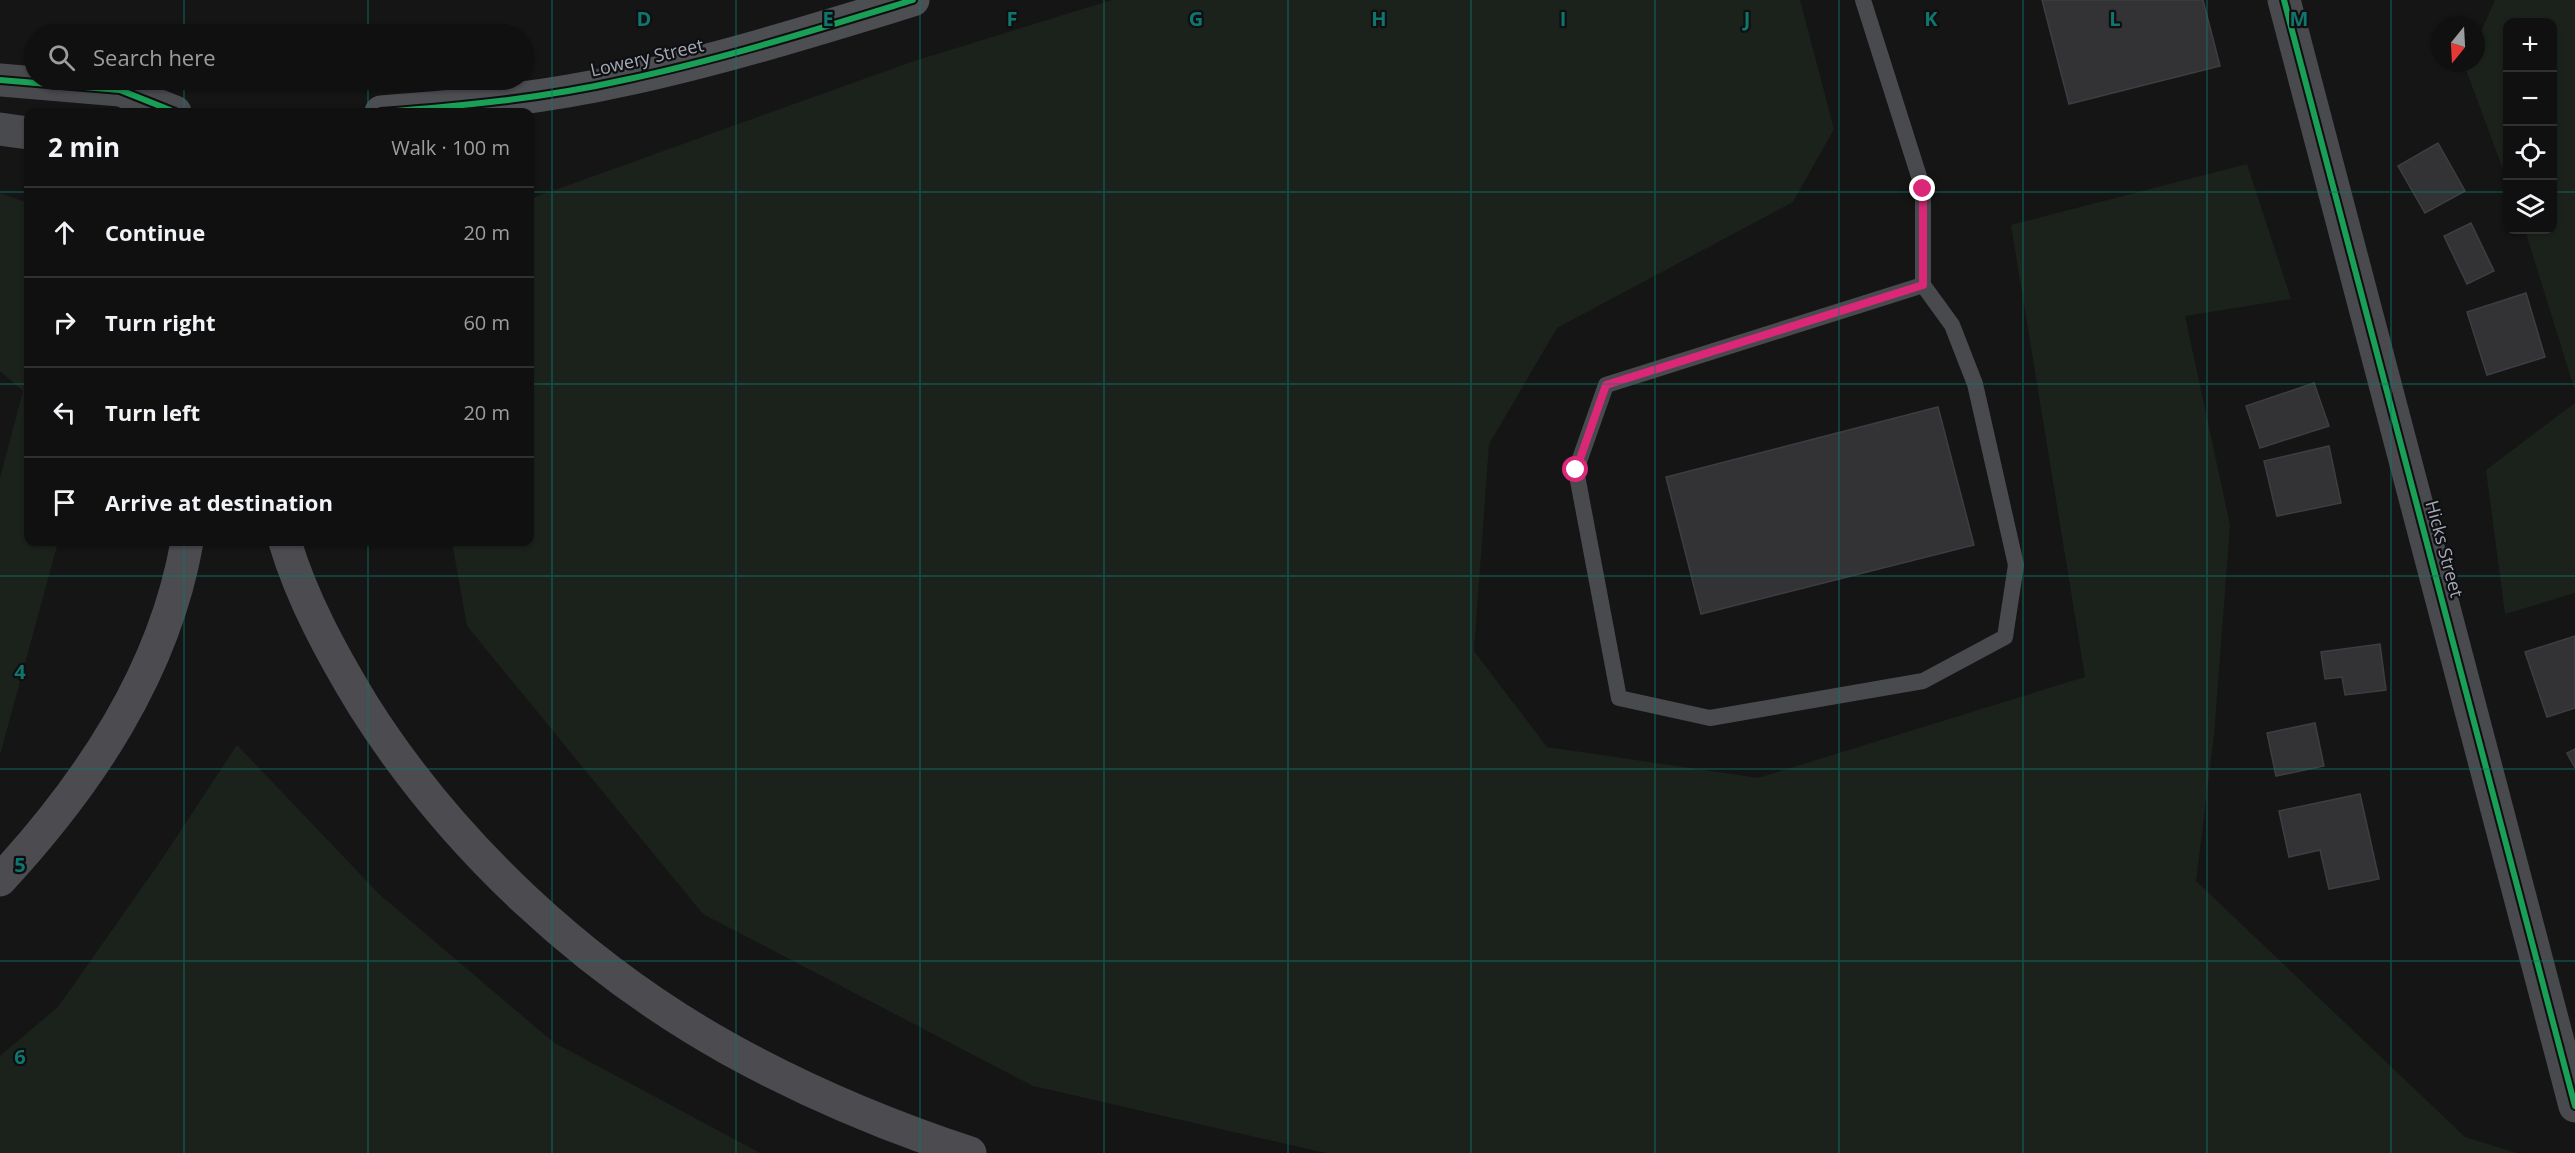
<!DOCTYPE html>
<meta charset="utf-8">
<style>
:root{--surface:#101010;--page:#191919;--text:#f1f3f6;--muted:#9c9d9f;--line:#303030}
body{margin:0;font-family:"Open Sans",sans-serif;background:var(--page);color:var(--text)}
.controls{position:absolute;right:18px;top:18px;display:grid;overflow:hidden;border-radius:12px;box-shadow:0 2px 4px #0004}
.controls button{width:54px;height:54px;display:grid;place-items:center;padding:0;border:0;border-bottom:2px solid var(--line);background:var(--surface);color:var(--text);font:30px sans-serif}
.compass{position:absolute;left:2431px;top:18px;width:54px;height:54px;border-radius:50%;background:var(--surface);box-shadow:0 2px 4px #0004;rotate:198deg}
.stop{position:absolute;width:18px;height:18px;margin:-14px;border:4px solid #db2777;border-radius:50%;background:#fff}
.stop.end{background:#db2777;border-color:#fff;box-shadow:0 2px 6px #0008}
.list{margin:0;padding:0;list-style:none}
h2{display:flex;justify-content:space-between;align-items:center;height:78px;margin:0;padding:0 24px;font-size:26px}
h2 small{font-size:20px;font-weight:400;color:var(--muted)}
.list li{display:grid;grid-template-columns:39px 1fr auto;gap:18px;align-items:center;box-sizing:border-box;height:90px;padding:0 24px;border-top:2px solid var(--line)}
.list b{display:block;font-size:22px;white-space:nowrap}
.list em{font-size:20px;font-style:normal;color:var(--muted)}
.icon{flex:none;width:33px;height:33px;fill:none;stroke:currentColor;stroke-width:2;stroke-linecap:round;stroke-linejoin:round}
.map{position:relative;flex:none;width:2575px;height:1153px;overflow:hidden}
.search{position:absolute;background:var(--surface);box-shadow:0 2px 4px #0004;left:24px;top:24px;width:510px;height:66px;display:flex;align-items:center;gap:15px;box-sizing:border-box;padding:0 21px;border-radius:33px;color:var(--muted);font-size:22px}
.panel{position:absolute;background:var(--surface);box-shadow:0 2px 4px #0004;left:24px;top:108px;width:510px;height:438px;border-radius:12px}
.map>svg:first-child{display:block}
.green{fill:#1b221c}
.building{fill:#333335;stroke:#3d3e42;stroke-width:1.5}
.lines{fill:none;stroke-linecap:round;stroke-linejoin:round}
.lane{stroke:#494a4e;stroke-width:16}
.street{stroke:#494a4e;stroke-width:33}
.secondary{stroke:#4d4e52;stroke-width:33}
.highway{stroke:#4b4b50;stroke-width:33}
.cycleway-casing{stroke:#0f0f11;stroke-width:10}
.cycleway{stroke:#1a9f57;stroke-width:6}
.route{stroke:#db2777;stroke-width:8}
.grid{fill:none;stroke:#0f766e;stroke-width:1.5;stroke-opacity:0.55}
.labels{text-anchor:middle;stroke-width:4.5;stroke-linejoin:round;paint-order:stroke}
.street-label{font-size:18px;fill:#a4a9b8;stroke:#0f0f11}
.grid-label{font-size:20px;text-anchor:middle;font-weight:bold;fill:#0f766e;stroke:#0f0f11;stroke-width:4.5;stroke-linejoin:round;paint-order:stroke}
</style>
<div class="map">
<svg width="2575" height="1153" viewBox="0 0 2575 1153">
<rect width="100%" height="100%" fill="#151515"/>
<g class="green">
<path d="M1112,0h688l34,129 -41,73 -236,126 -68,116 -15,207 73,96 211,31 327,-101 -74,-452 236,-61 44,135 -106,17 45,209 -16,211 -18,145 269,256 51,16h-1190l-293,-67 -330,-172 -236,-288 -15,-84h78v-343l381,-137z"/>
<path d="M2495,0h80v391l-50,-161h27v-208h-44l-1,158 -42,-113 2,-4h9v-20z"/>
<path d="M0,193l28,10v339h30l-58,213v-277l23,-87 -23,-20z"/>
<path d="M2575,403v190l-70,21 -19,-144z"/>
<path d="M237,745l143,150 173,147 207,111h-760v-97l58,-49 104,-148z"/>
</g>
<g class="building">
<path d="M2042,0h161l17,66 -151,38z"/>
<path d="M2438,143l27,48 -40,22 -27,-47z"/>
<path d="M2471,223l23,48 -27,13 -23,-48z"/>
<path d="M2526,293l19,64 -58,18 -20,-63z"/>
<path d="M2314,383l15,43 -69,22 -14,-42z"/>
<path d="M1938,407l36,138 -273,69 -35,-137z"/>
<path d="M2329,446l12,57 -64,13 -13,-55z"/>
<path d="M2575,636v72l-28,9 -22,-65z"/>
<path d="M2380,644l6,46 -41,5 -3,-18 -17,2 -4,-27z"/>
<path d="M2315,723l9,43 -48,10 -9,-43z"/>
<path d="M2575,749v19l-8,-15z"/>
<path d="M2360,794l19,85 -50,10 -9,-39 -31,7 -10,-46z"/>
</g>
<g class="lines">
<path class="lane" d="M1863,0l60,189v96l29,40 23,59 41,181 -11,72 -82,44 -213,37 -91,-20 -43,-228 30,-85 317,-100"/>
<g class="street">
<path d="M2284,0l291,1106"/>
<path d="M0,80l120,10 55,22"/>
<path d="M0,129l28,4"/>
</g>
<path class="secondary" d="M381,112c82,-6 163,-14 243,-32 98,-21 194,-51 289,-80"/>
<g class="highway">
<path d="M285,542c17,57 47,112 78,163 89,141 221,263 366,344 76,42 159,77 241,104"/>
<path d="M0,880c89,-96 164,-208 187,-338"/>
</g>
<g class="cycleway-casing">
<g id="cycleway">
<path d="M2284,0l291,1106"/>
<path d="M0,80l120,10 55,22"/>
<path d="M381,112c82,-6 163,-14 243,-32 98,-21 194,-51 289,-80"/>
</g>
</g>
<use href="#cycleway" class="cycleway"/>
</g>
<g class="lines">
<path class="route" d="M1576,470l30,-85 317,-100v-96"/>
</g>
<path class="grid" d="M184,0v34M368,0v34M552,0v1153M736,0v1153M920,0v1153M1104,0v1153M1288,0v1153M1471,0v1153M1655,0v1153M1839,0v1153M2023,0v1153M2207,0v1153M2391,0v1153M184,80v32M368,80v32M0,192h28M530,192h1978M2552,192h23M0,384h28M530,384h2045M184,542v611M368,542v611M0,576h2575M0,769h2575M0,961h2575"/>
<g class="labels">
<g class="street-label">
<text transform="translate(647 58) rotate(-13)" y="6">Lowery Street</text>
<text transform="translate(2444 549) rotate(75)" y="6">Hicks Street</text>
</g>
</g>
<g class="grid-label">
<text x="644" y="26">D</text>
<text x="828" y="26">E</text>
<text x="1012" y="26">F</text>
<text x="1196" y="26">G</text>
<text x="1379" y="26">H</text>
<text x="1563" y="26">I</text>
<text x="1747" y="26">J</text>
<text x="1931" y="26">K</text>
<text x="2115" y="26">L</text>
<text x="2299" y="26">M</text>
<text x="20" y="679">4</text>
<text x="20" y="872">5</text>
<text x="20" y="1064">6</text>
</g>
</svg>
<div class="controls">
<button>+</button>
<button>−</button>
<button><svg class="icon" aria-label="locate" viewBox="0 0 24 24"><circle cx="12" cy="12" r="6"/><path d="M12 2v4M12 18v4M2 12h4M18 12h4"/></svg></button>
<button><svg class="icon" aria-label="layers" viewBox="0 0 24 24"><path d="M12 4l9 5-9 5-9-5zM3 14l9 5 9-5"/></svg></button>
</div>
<svg class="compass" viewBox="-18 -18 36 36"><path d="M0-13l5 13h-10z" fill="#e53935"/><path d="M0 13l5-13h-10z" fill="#9c9d9f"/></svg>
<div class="stop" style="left:1576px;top:470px"></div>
<div class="stop end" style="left:1923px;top:189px"></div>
<div class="search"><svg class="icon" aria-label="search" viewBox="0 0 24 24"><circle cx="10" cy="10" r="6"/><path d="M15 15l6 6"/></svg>Search here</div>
<section class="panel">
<h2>2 min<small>Walk · 100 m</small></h2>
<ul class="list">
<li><svg class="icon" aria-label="ahead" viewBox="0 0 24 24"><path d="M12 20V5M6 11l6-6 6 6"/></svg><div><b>Continue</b></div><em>20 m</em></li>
<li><svg class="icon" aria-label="right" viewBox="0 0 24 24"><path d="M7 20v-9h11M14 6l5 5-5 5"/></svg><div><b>Turn right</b></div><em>60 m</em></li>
<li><svg class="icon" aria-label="left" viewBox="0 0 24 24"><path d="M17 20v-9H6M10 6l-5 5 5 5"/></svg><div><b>Turn left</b></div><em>20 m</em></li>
<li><svg class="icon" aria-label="arrive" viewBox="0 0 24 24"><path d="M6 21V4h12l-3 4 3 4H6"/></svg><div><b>Arrive at destination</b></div></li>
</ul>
</section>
</div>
